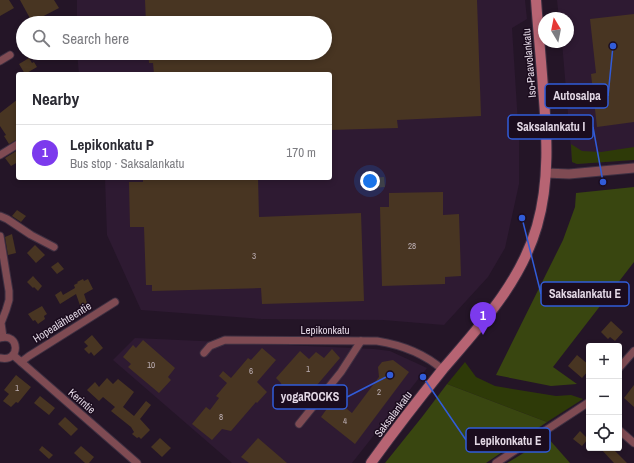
<!DOCTYPE html>
<meta charset="utf-8">
<style>
:root{--surface:#fff;--page:#f2f2f3;--text:#2b2b33;--muted:#7c7c81;--line:#e1e1e2;--accent:#7c3aed}
body{margin:0;font-family:"Archivo Narrow",sans-serif;background:var(--page);color:var(--text)}
.controls{position:absolute;right:12px;bottom:12px;display:grid;overflow:hidden;border-radius:4px;box-shadow:0 2px 6px #0003}
.controls button{width:36px;height:36px;display:grid;place-items:center;padding:0;border:0;border-bottom:1px solid var(--line);background:var(--surface);color:var(--text);font:20px sans-serif}
.compass{position:absolute;left:538px;top:12px;width:36px;height:36px;border-radius:50%;background:var(--surface);box-shadow:0 2px 6px #0003;rotate:350deg}
.you{position:absolute;left:370px;top:181px;width:14px;height:14px;margin:-10px;border:3px solid #fff;border-radius:50%;background:#1a73e8;box-shadow:0 0 0 6px #1a73e833}
.badge{display:grid;place-items:center;width:26px;height:26px;border-radius:50%;background:var(--accent);color:#fff;font-size:13px;font-weight:700}
.pin{position:absolute;translate:-50% -33px;filter:drop-shadow(0 1px 2px #0008)}
.pin::after{content:'';position:absolute;top:21px;width:14px;height:12px;background:inherit;clip-path:polygon(0 0,100% 0,50% 100%)}
.list{margin:0;padding:0;list-style:none}
h2{display:flex;justify-content:space-between;align-items:center;height:52px;margin:0;padding:0 16px;font-size:17px}
h2 small{font-size:13px;font-weight:400;color:var(--muted)}
.list li{display:grid;grid-template-columns:26px 1fr auto;gap:12px;align-items:center;box-sizing:border-box;height:56px;padding:0 16px;border-top:1px solid var(--line)}
.list b{display:block;font-size:15px;white-space:nowrap}
.list p{margin:0;font-size:13px;white-space:nowrap;color:var(--muted)}
.list em{font-size:13px;font-style:normal;color:var(--muted)}
.icon{flex:none;width:22px;height:22px;fill:none;stroke:currentColor;stroke-width:2;stroke-linecap:round;stroke-linejoin:round}
.map{position:relative;flex:none;width:634px;height:463px;overflow:hidden}
.search{position:absolute;background:var(--surface);box-shadow:0 2px 6px #0003;left:16px;top:16px;width:316px;height:44px;display:flex;align-items:center;gap:10px;box-sizing:border-box;padding:0 14px;border-radius:22px;color:var(--muted);font-size:15px}
.panel{position:absolute;background:var(--surface);box-shadow:0 2px 6px #0003;left:16px;top:72px;width:316px;height:108px;border-radius:4px}
.map>svg:first-child{display:block}
.built{fill:#2e1a32}
.green{fill:#2e3a08}
.forest{fill:#394610}
.building{fill:#483522}
.lines{fill:none;stroke-linecap:round;stroke-linejoin:round}
.minor-casing{stroke:#3f3042;stroke-width:9}
.tertiary-casing{stroke:#3f3042;stroke-width:11}
.secondary-casing{stroke:#3f3042;stroke-width:12}
.minor{stroke:#7f4b53;stroke-width:7}
.tertiary{stroke:#7f4b53;stroke-width:9}
.secondary{stroke:#b76473;stroke-width:10}
.labels{text-anchor:middle;stroke-width:3;stroke-linejoin:round;paint-order:stroke}
.number-label{font-size:9px;fill:#bcafb4}
.street-label{font-size:11px;fill:#e3d8e5;stroke:#1b0c1e}
.leader{fill:none;stroke:#315cd9;stroke-width:1.5}
.callout-dot{fill:#315cd9;stroke:#1b0c1e;stroke-width:1.5}
.callout{fill:#1b0c1e;stroke:#315cd9;stroke-width:1.5}
.callout-label{font-size:12px;text-anchor:middle;font-weight:bold;fill:#e3d8e5}
</style>
<div class="map">
<svg width="634" height="463" viewBox="0 0 634 463">
<rect width="100%" height="100%" fill="#241527"/>
<g class="built">
<path d="M77,0h448l2,19 -15,9 7,112v44l-14,64 -17,29 -44,48 -61,-5 -121,-1 -121,-9 -34,-75 -2,-57h225v-104h-251l-2,-21h248v-30h-248z"/>
<path d="M557,0h77v160l-57,4 -5,-2 -10,-120h6v-24h-9z"/>
<path d="M135,338l239,11 16,2 37,17 -75,95h-120l-119,-103z"/>
</g>
<g class="green">
<path d="M571,144l11,7 19,1 33,-5v13l-57,4 -5,-2z"/>
<path d="M465,362l11,15 19,9 61,10 15,-1 12,4 -36,23 -100,-38z"/>
</g>
<g class="forest">
<path d="M634,187v75l-81,105 24,17 -26,2 -55,-11 67,-135 12,-33 1,-14z"/>
<path d="M447,384l100,38 -61,41h-101l37,-46z"/>
<path d="M548,438l22,25h-63z"/>
</g>
<g class="building">
<path d="M0,0h9l5,8 -14,8z"/>
<path d="M20,0h34l5,8 -27,14z"/>
<path d="M145,0h332l4,116 -84,4 1,8 -68,2v-56h-176l-1,-11h-4l-1,-10h177v-30h-179z"/>
<path d="M634,14v108l-37,5 -6,-53 5,-1 -6,-54z"/>
<path d="M29,58l3,5 2,-1 3,5 -12,7 -6,-10z"/>
<path d="M18,99v40l-9,5 -5,-8 2,-1 -6,-9v-13z"/>
<path d="M18,150v12l-7,4 -6,-8z"/>
<path d="M384,177l1,10 -14,1 -1,-10z"/>
<path d="M143,178h115l1,39 102,-4 3,88 -102,3 -1,-16 -109,3v-6h-6l-2,-58h-14l-1,-45h14z"/>
<path d="M443,192v23l16,-1 2,62 -16,1v7l-63,2 -2,-79h9v-14z"/>
<path d="M17,210l9,6 -5,6 -9,-6z"/>
<path d="M12,234l4,19 -8,2 -3,-18z"/>
<path d="M35,245l10,10 -9,8 -9,-10z"/>
<path d="M58,262l6,7 -7,5 -6,-7z"/>
<path d="M33,276l9,10 -4,5 -4,-4 -1,1 -6,-6z"/>
<path d="M83,279l1,2 4,-2 5,10 -9,5 5,15 -7,2 -6,-17 -16,10 -5,-9 6,-4 2,4 12,-7 -1,-3 4,-2 -1,-1z"/>
<path d="M42,306l5,8 -3,2 1,3 -7,5 -3,-4 -2,1 -5,-7z"/>
<path d="M611,321l12,11 -8,9 -5,-4 -2,2 -7,-7z"/>
<path d="M92,335l11,13 -9,8 -3,-4 -2,2 -5,-5 4,-3 -4,-4z"/>
<path d="M143,340l32,28 -7,9 3,3 -12,13 -31,-26 3,-3 -8,-7 10,-12 3,3z"/>
<path d="M262,348l14,12 -19,22 10,10 -10,11 -1,-1 -25,29 -9,-2 -10,11 -20,-16 14,-17 4,3 9,-12 -3,-2 11,-13 -8,-7 4,-5 8,7 17,-20 3,2z"/>
<path d="M332,349l8,9 -40,47 -17,-13 -2,-9 -5,-5 24,-27 9,8 7,-7 8,6z"/>
<path d="M577,355l12,10v5l-7,8 -14,-12z"/>
<path d="M393,360l16,12 -54,72 -34,-27 13,-18 18,14 27,-36 -1,-10 4,-5z"/>
<path d="M16,375l15,12 -13,16 -2,-1 -5,5 -8,-6 6,-7 -5,-4z"/>
<path d="M107,378l6,6 5,-5 16,13 -11,15 11,9 12,-15 5,4 -11,14 10,11 -9,9 -2,-2 -2,1 -5,-4 2,-2 -3,-5 -20,-16 4,-4 -12,-10 -4,4 -12,-11 8,-8 4,5z"/>
<path d="M634,385v22l-10,-9z"/>
<path d="M40,396l15,12 -6,7 -15,-12z"/>
<path d="M65,417l13,12 -7,7 -13,-12z"/>
<path d="M580,431l8,8 -6,7 -9,-7z"/>
<path d="M160,438l11,10 -9,9 -11,-10z"/>
<path d="M258,438l29,25h-38l-8,-6z"/>
<path d="M42,446l11,9 -4,4 -10,-9z"/>
<path d="M81,446l13,11 -5,6h-4l-11,-10z"/>
<path d="M600,448h12l15,15h-13z"/>
</g>
<g class="lines">
<g class="minor-casing">
<g id="minor">
<path d="M0,61l10,-6"/>
<path d="M0,155l18,-11"/>
<path d="M0,216l7,3 24,16 23,12"/>
<path d="M0,236l9,55v9l-3,10 -5,13 2,14"/>
<path d="M0,338c20,-6 21,25 0,20"/>
<path d="M204,353l6,-7 15,-6 152,1c25,4 47,12 66,29"/>
<path d="M13,355l124,108"/>
<path d="M21,362l8,-6 86,-54"/>
<path d="M619,368l15,-17"/>
<path d="M299,424l42,-52 20,-31"/>
<path d="M619,430l15,13"/>
<path d="M496,463l93,-61"/>
</g>
</g>
<g class="tertiary-casing">
<path id="tertiary" d="M546,173l23,1 65,-6"/>
</g>
<g class="secondary-casing">
<path id="secondary" d="M371,463c23,-32 47,-63 72,-94 37,-43 78,-87 94,-143 13,-45 10,-92 6,-138 -2,-30 -5,-59 -7,-88"/>
</g>
<use href="#minor" class="minor"/>
<use href="#tertiary" class="tertiary"/>
<use href="#secondary" class="secondary"/>
</g>
<g class="labels">
<g class="number-label">
<text x="412" y="249">28</text>
<text x="254" y="259">3</text>
<text x="151" y="368">10</text>
<text x="308" y="372">1</text>
<text x="251" y="374">6</text>
<text x="17" y="391">1</text>
<text x="379" y="395">2</text>
<text x="221" y="420">8</text>
<text x="345" y="424">4</text>
</g>
<g class="street-label">
<text transform="translate(529 63) rotate(-95)" y="4">Iso-Paavolankatu</text>
<text transform="translate(62 322) rotate(-32)" y="4">Hopealähteentie</text>
<text x="325" y="334">Lepikonkatu</text>
<text transform="translate(82 401) rotate(41)" y="4">Kerintie</text>
<text transform="translate(393 414) rotate(-53)" y="4">Saksalankatu</text>
</g>
</g>
<path class="leader" d="M613 46L608 96M603 182L593 127M522 218L541 294M390 375L347 397M423 377L466 440"/>
<g class="callout-dot">
<circle cx="613" cy="46" r="4"/>
<circle cx="603" cy="182" r="4"/>
<circle cx="522" cy="218" r="4"/>
<circle cx="390" cy="375" r="4"/>
<circle cx="423" cy="377" r="4"/>
</g>
<g class="callout">
<rect x="545" y="84" width="63" height="24" rx="4"/>
<rect x="508" y="115" width="85" height="24" rx="4"/>
<rect x="541" y="282" width="88" height="24" rx="4"/>
<rect x="273" y="385" width="74" height="24" rx="4"/>
<rect x="466" y="428" width="84" height="24" rx="4"/>
</g>
<g class="callout-label">
<text x="577" y="100">Autosalpa</text>
<text x="551" y="131">Saksalankatu I</text>
<text x="585" y="298">Saksalankatu E</text>
<text x="310" y="401">yogaROCKS</text>
<text x="508" y="445">Lepikonkatu E</text>
</g>
</svg>
<div class="controls">
<button>+</button>
<button>−</button>
<button><svg class="icon" aria-label="locate" viewBox="0 0 24 24"><circle cx="12" cy="12" r="6"/><path d="M12 2v4M12 18v4M2 12h4M18 12h4"/></svg></button>
</div>
<svg class="compass" viewBox="-18 -18 36 36"><path d="M0-13l5 13h-10z" fill="#e53935"/><path d="M0 13l5-13h-10z" fill="#7c7c81"/></svg>
<div class="you"></div>
<div class="pin badge" style="left:483px;top:335px">1</div>
<div class="search"><svg class="icon" aria-label="search" viewBox="0 0 24 24"><circle cx="10" cy="10" r="6"/><path d="M15 15l6 6"/></svg>Search here</div>
<section class="panel">
<h2>Nearby<small></small></h2>
<ul class="list">
<li><span class="badge">1</span><div><b>Lepikonkatu P</b><p>Bus stop · Saksalankatu</p></div><em>170 m</em></li>
</ul>
</section>
</div>
